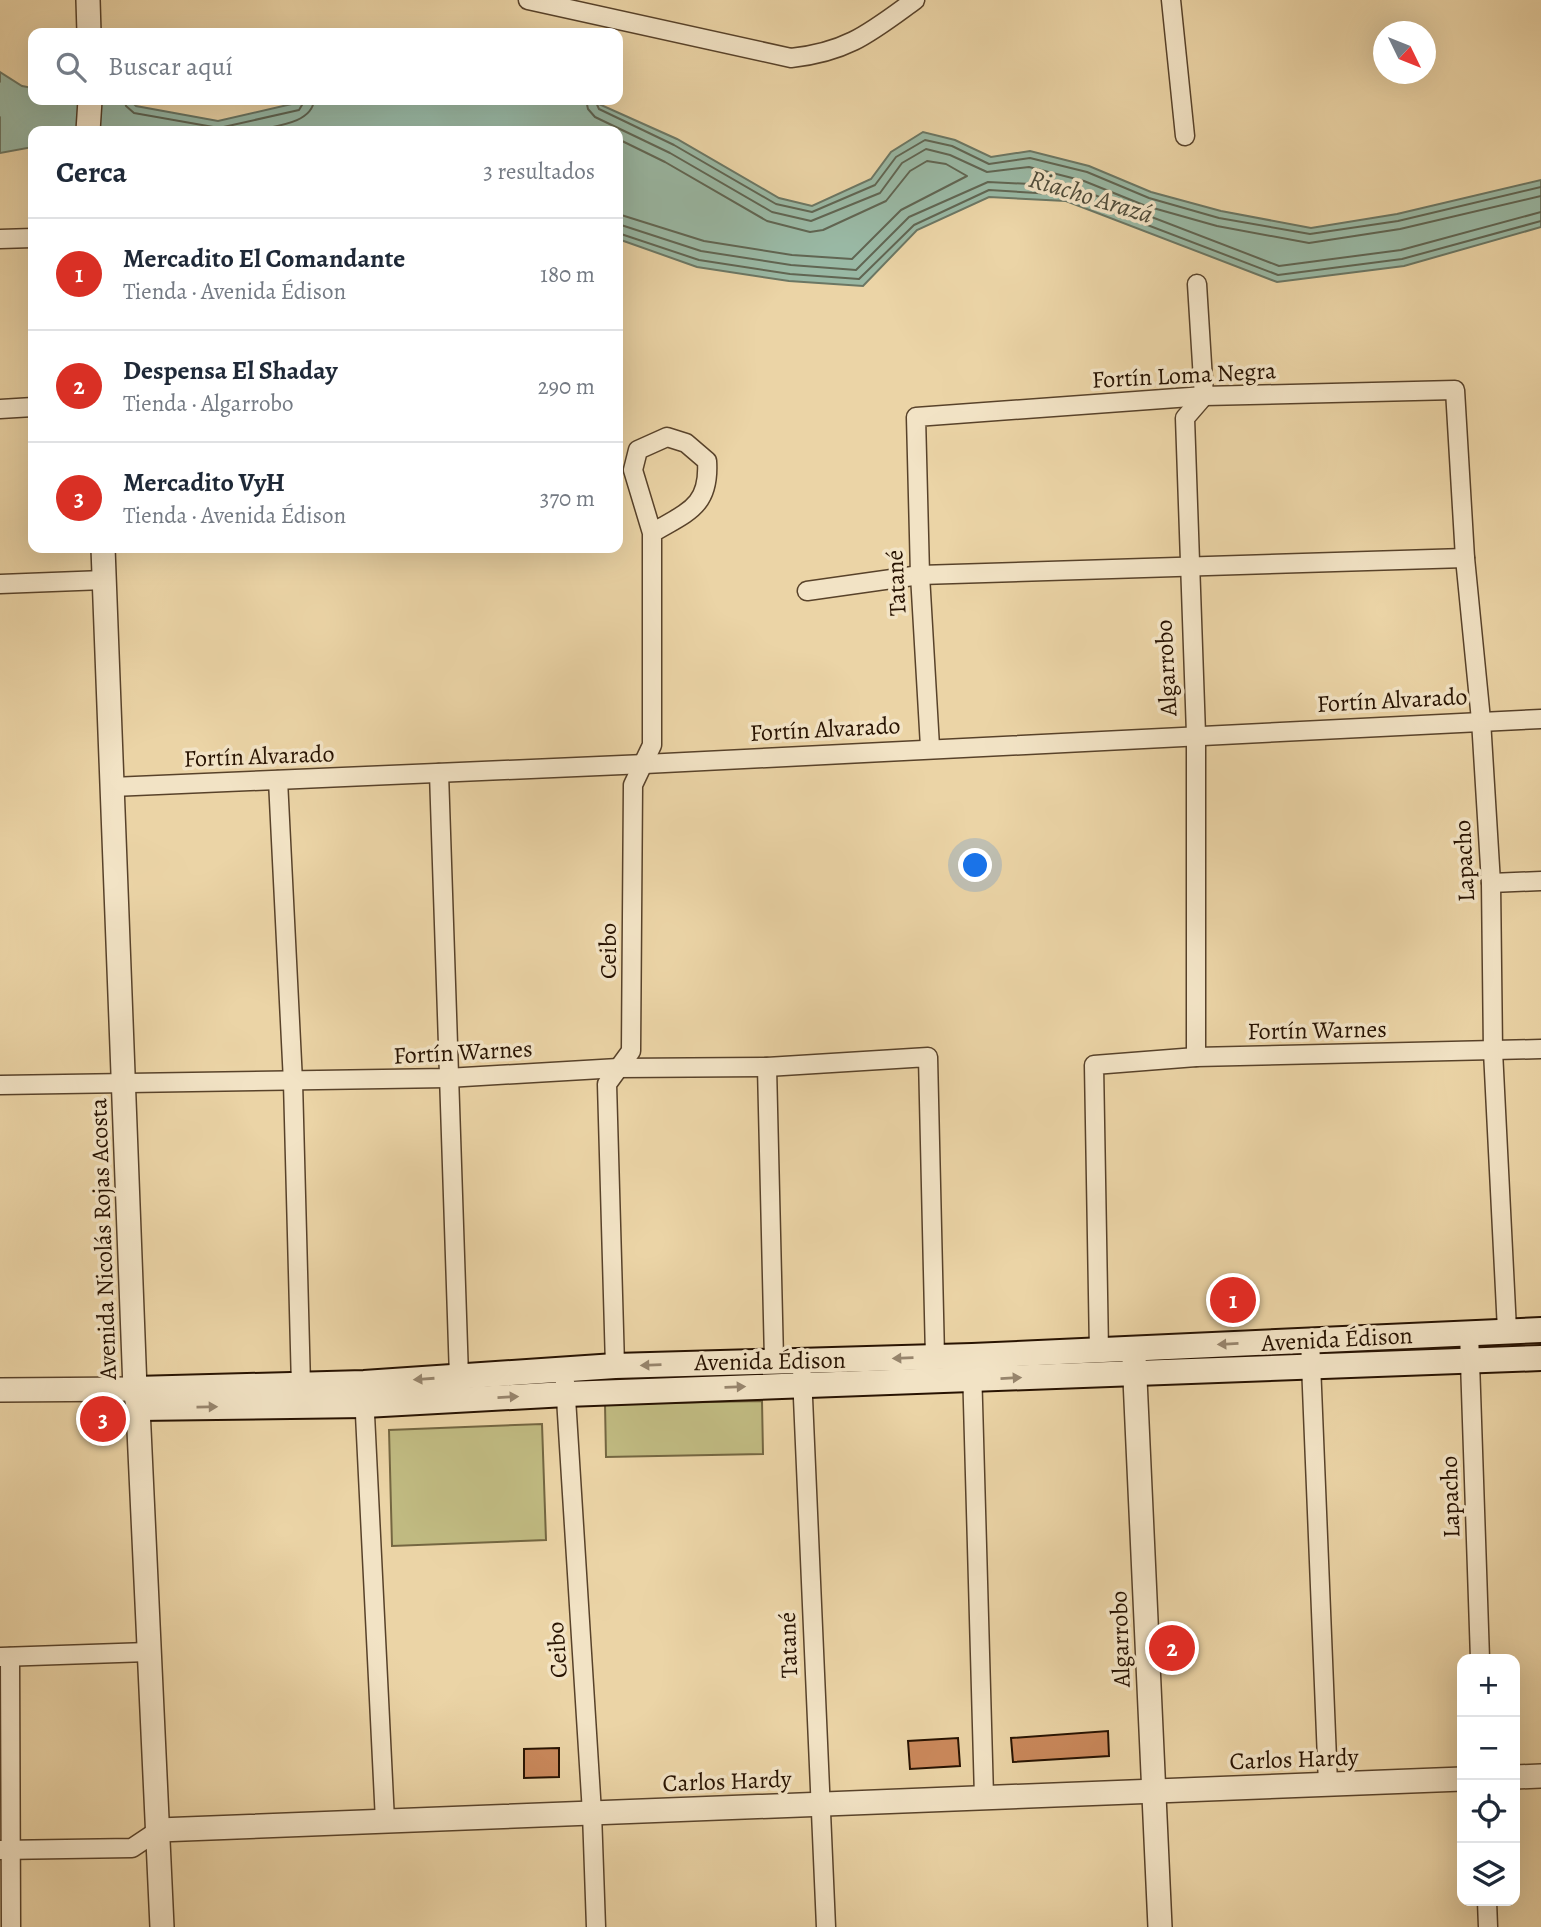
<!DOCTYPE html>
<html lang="es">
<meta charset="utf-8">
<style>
:root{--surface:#fff;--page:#f2f2f3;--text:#1f2937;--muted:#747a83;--line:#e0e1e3;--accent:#d93025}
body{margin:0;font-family:Alegreya,serif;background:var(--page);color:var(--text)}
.controls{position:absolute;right:21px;bottom:21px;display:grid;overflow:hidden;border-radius:14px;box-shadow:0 7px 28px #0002}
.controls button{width:63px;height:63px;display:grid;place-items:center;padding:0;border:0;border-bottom:2px solid var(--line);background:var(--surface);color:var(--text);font:35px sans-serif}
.compass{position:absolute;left:1373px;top:21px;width:63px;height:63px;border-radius:50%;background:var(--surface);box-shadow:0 7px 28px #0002;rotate:133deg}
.you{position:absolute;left:976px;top:866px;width:24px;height:24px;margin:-18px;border:5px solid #fff;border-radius:50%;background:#1a73e8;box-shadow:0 0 0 10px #1a73e833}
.badge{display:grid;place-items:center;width:46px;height:46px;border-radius:50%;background:var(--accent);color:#fff;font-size:23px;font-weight:700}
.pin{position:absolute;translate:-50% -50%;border:4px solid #fff;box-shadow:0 2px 7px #0006}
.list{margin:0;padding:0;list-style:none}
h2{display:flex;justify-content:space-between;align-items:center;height:91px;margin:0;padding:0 28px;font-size:30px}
h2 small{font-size:23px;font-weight:400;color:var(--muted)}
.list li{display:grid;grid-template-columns:46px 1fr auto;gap:21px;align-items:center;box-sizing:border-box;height:112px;padding:0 28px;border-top:2px solid var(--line)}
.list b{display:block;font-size:26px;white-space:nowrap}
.list p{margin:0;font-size:23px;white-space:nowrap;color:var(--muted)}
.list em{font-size:23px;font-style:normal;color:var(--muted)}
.icon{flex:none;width:38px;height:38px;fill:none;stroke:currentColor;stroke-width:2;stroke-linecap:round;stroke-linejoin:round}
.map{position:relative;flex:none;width:1541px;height:1927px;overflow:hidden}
.search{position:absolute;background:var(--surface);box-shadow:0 7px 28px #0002;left:28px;top:28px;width:595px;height:77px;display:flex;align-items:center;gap:18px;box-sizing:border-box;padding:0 24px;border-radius:14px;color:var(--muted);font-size:26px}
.panel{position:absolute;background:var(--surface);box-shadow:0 7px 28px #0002;left:28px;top:126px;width:595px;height:427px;border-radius:14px}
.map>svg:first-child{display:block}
.green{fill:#c0ba81;stroke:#746641;stroke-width:2}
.water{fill:#99b8a4;stroke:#6b7663;stroke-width:2}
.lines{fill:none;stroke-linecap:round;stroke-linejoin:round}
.shore{stroke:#606552;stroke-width:2}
.river{stroke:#99b8a4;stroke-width:33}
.building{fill:#ca885b;stroke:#271201;stroke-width:2}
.minor-casing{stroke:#58422a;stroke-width:21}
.tertiary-casing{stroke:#58422a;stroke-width:26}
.secondary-casing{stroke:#271201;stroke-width:28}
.minor{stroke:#f2e3c5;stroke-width:18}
.tertiary{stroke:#f2e3c5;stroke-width:23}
.secondary{stroke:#f2e3c5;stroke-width:24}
.oneway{fill:#97856d}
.labels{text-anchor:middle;stroke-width:7;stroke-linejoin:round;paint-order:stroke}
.street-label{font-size:24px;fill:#271201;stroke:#f2e3c5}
.water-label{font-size:26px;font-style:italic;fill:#4f4c3a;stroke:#f2e3c5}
</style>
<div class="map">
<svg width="1541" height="1927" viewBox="0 0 1541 1927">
<rect width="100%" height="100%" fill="#ebd4a6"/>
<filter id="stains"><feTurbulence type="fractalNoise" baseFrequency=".00286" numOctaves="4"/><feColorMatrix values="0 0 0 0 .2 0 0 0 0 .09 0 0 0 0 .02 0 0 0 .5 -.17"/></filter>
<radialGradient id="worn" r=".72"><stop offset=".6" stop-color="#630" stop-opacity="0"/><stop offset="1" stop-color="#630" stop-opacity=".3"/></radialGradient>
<g class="green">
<path d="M762,1401l1,53 -157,3 -1,-53z"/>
<path d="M542,1424l4,116 -154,6 -3,-116z"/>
</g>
<g class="water">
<path d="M0,72l22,14 11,2v12h23l10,18v13h-33v16l-33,6z"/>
<path d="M109,100h21l6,6 82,15 91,-21h281l87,39 102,59 33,8 59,-27 20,-27 32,-20 32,8 36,17 39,-6 59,15 62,26 70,19 90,17 86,-14 144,-34v47l-137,39 -127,16 -211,-81 -77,-4 -72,33 -54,56 -74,-5 -92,-14 -79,-28v-108h-507l-4,-13z"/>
</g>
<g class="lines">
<g class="shore">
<path d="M0,92l20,10 21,1 9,18 1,10"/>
<path d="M125,100l1,6 8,7 85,15 80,-18 6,-10"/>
<path d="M586,100l2,9 7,8 75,36 102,59 39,9 69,-28 22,-30 24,-14 24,6 37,17 42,-5 55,14 62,25 71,20 92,17 91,-14 141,-33"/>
<path d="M595,100l4,9 75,36 102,59 36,8 63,-27 21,-28 29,-17 27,6 37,18 41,-6 57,14 62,26 70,20 91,16 88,-13 143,-34"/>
<path d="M253,131c20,-5 59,-7 61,-31"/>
<path d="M618,139l47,23 102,59 43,11 13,-2 63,-29 24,-30 17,-10 19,3 21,12 -66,34 -49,49 -60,-4 -88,-14 -86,-27"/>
<path d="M618,224l83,27 90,14 65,5 53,-53 79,-35 83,4 208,80 122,-16 140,-38"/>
<path d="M618,233l81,27 91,14 69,5 55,-54 75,-35 80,5 209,80 124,-16 139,-38"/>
</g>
<path class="river" d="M0,99l66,19h41l22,13"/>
</g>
<g class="building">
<path d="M1108,1731l1,25 -96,6 -2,-24z"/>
<path d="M958,1738l2,28 -50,3 -2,-28z"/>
<path d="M559,1748v29l-35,1v-29z"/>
</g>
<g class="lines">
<g class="minor-casing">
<g id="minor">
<path d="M528,0l263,58c57,-6 80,-26 124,-58"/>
<path d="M1171,0l14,136"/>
<path d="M0,239l33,-1"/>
<path d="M0,409l33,-2"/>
<path d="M0,584l104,-4"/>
<path d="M807,591l113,-16 545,-17"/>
<path d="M930,747l-10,-172 -4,-158 288,-21 251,-6 10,168 16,162 10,163 2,168 14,279"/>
<path d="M439,773l20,604"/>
<path d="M278,780l15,302 8,304"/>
<path d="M112,787l533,-23 896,-45"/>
<path d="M1491,883l50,-2"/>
<path d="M1196,1057v-323l-11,-316 19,-22 -7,-112"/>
<path d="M767,1067l7,293"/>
<path d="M0,1085l447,-7 171,-10 149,-1 161,-10 7,300"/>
<path d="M1469,1332l11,327"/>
<path d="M1310,1339l18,445"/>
<path d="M1099,1351l-5,-286 102,-8 345,-8"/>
<path d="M615,1366l-8,-282 24,-33 2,-266 19,-40v-212l-19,-63 5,-20 29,-13 19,6 21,18c3,46 -20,51 -55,72"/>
<path d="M972,1367l12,430"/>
<path d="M802,1375l24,552"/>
<path d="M565,1382l27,431 4,114"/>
<path d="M364,1394l21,427"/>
<path d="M1,1657l147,-5"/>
<path d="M10,1657l1,270"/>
<path d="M0,1850l132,-2 27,-18"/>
<path d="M1487,1901l1,26"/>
</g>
</g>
<g class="tertiary-casing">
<g id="tertiary">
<path d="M88,0l1,33"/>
<path d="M88,131l2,-31"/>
<path d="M103,548l32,841 3,19 24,519"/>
<path d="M1134,1357l26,570"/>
<path d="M0,1390l135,-1"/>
<path d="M1515,1777l26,-1"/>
<path d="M159,1830l1303,-51"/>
</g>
</g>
<g class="secondary-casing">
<g id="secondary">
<path d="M135,1389l229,-6 251,-17 357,-10 569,-26"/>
<path d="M138,1408l227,-3 201,-11 975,-36"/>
</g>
</g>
<use href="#minor" class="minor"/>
<use href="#tertiary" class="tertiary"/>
<use href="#secondary" class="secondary"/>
</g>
<defs><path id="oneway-solid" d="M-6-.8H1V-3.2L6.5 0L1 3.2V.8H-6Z" transform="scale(1.75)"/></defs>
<g class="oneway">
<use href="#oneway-solid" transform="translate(1228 1344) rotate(177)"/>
<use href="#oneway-solid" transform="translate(903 1358) rotate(178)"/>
<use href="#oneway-solid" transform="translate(651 1365) rotate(178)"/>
<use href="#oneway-solid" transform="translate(1011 1378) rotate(-3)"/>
<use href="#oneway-solid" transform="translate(424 1379) rotate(176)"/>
<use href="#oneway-solid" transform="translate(735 1387) rotate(-2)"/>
<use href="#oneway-solid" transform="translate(508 1397) rotate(-3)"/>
<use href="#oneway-solid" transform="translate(207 1407) rotate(-1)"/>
</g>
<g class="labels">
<g class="street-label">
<text transform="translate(1184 375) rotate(-3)" y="8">Fortín Loma Negra</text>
<text transform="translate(896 583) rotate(-93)" y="8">Tatané</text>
<text transform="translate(1166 668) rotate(-93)" y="8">Algarrobo</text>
<text transform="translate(1392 700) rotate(-3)" y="8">Fortín Alvarado</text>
<text transform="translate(825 729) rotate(-3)" y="8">Fortín Alvarado</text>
<text transform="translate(259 756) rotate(-2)" y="8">Fortín Alvarado</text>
<text transform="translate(1464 861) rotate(-93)" y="8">Lapacho</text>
<text transform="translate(608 951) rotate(-90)" y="8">Ceibo</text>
<text transform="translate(1317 1030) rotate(-1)" y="8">Fortín Warnes</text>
<text transform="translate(463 1052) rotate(-3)" y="8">Fortín Warnes</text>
<text transform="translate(103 1239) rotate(-92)" y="8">Avenida Nicolás Rojas Acosta</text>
<text transform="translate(1337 1339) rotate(-3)" y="8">Avenida Édison</text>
<text transform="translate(770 1361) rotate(-1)" y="8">Avenida Édison</text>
<text transform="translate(1450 1497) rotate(-92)" y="8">Lapacho</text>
<text transform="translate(1120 1639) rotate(-92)" y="8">Algarrobo</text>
<text transform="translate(788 1645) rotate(-92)" y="8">Tatané</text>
<text transform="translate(557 1650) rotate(-94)" y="8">Ceibo</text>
<text transform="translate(1294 1759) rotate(-2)" y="8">Carlos Hardy</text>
<text transform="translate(727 1781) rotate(-2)" y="8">Carlos Hardy</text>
</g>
<g class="water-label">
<text transform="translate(1091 196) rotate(17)" y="9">Riacho Arazá</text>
</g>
</g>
<rect width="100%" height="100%" filter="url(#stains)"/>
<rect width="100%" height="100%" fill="url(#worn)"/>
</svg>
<div class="controls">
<button>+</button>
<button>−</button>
<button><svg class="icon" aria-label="locate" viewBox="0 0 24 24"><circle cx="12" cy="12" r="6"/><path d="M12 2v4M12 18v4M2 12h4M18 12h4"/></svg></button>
<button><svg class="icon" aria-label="layers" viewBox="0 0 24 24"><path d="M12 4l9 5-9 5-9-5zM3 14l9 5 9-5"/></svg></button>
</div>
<svg class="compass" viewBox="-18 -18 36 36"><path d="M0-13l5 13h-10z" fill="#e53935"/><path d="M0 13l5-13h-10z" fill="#747a83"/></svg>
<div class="you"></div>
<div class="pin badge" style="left:1233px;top:1300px">1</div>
<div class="pin badge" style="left:1172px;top:1648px">2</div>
<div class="pin badge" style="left:103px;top:1419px">3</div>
<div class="search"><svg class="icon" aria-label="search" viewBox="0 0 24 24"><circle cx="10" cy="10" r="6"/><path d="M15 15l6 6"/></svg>Buscar aquí</div>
<section class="panel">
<h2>Cerca<small>3 resultados</small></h2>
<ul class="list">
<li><span class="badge">1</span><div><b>Mercadito El Comandante</b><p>Tienda · Avenida Édison</p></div><em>180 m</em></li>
<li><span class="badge">2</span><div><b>Despensa El Shaday</b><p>Tienda · Algarrobo</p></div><em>290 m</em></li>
<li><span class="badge">3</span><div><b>Mercadito VyH</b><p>Tienda · Avenida Édison</p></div><em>370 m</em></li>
</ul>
</section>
</div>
